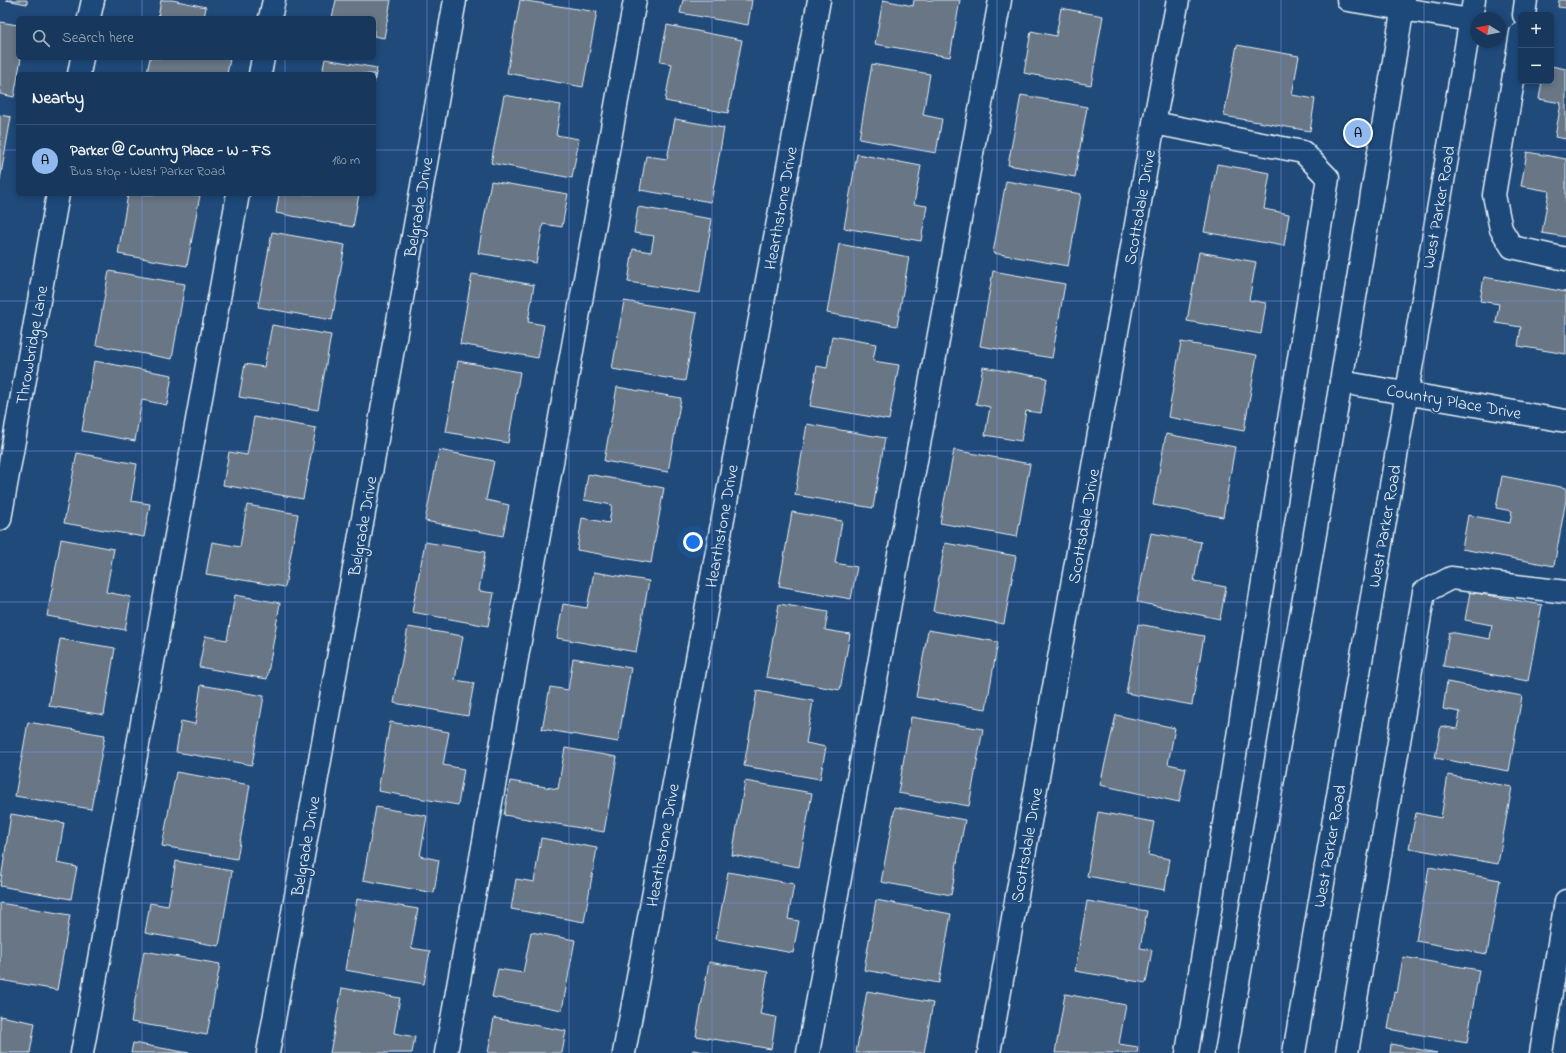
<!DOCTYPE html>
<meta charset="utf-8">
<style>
:root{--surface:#17385c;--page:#203f62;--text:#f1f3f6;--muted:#9eacbb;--line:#365272;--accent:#90b9f0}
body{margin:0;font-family:"Indie Flower",sans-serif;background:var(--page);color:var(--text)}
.controls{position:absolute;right:12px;top:12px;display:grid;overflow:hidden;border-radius:6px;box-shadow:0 2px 6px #0003}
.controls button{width:36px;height:36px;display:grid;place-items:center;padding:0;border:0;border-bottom:1px solid var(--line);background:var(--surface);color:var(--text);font:20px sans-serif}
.compass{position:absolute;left:1470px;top:12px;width:36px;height:36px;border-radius:50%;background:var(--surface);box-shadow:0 2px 6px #0003;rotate:280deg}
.you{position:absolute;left:693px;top:542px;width:14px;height:14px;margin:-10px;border:3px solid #fff;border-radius:50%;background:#1a73e8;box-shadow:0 0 0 6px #1a73e833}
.badge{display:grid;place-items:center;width:26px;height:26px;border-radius:50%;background:var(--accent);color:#111;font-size:13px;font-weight:700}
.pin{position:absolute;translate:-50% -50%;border:2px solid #fff;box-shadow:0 1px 4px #0006}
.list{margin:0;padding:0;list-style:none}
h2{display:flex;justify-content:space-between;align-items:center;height:52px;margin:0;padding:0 16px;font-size:17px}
h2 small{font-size:13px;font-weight:400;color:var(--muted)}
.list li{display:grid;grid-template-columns:26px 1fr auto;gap:12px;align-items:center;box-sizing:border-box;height:72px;padding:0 16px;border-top:1px solid var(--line)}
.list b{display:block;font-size:15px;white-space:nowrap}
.list p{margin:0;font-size:13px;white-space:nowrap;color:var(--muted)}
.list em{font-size:13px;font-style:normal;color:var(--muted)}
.icon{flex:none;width:22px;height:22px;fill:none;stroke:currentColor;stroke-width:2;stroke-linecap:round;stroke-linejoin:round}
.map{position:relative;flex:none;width:1566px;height:1053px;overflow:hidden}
.search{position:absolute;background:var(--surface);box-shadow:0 2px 6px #0003;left:16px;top:16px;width:360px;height:44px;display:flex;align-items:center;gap:10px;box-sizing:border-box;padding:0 14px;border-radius:6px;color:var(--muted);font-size:15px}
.panel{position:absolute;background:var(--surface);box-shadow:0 2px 6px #0003;left:16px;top:72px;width:360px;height:124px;border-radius:6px}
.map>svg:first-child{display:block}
.building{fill:#677686;stroke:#e8f1f8}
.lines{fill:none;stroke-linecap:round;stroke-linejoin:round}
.minor-casing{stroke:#e8f1f8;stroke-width:25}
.major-casing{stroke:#e8f1f8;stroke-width:25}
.minor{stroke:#1f4a7a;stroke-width:22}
.major{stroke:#1f4a7a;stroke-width:22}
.grid{fill:none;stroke:#7897e6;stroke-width:1;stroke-opacity:0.55}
.labels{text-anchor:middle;stroke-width:3.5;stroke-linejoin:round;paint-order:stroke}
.street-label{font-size:17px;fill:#e8f1f8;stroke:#1f4a7a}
</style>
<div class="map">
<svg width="1566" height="1053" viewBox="0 0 1566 1053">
<rect width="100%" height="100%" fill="#1f4a7a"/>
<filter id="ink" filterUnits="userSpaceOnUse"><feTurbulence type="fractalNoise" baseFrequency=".025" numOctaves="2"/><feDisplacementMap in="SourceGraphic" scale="8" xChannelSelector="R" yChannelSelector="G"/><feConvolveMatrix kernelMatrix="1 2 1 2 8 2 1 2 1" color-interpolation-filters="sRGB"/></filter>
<g filter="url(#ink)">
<g class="building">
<path d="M6,0h21v4z"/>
<path d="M161,0h11l34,7 -2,11h-46z"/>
<path d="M336,0h55l-7,38 -10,-2v-18h-42z"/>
<path d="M520,0l77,12 -14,75 -76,-14z"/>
<path d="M683,0h69l-4,25 -68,-12z"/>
<path d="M883,0l30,6 1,-6h46l-10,57 -75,-13z"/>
<path d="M1559,0h7v8l-8,-1z"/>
<path d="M1061,8l42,8 -12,69 -67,-12 7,-42 25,5z"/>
<path d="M0,22l18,3v33h3l-7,39 -14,-3z"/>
<path d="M667,25l75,15 -14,73 -63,-12 7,-37 -12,-2z"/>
<path d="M1237,45l62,11 -7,39 23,4 -5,32 -86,-15z"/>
<path d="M150,58h77l3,1 -3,15h-74l-6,-1z"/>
<path d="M325,59l52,9 -3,15v-9h-52z"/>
<path d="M872,64l58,10 -7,41 19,4 -6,34 -77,-14z"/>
<path d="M1551,66l15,3v70l-11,-2 6,-34 -22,-4 3,-18h9z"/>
<path d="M504,95l57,10 -5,30 23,4 -7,39 -81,-15z"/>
<path d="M1021,95l66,12 -12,70 -67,-12z"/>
<path d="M0,115l11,2 -11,63z"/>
<path d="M675,119l49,9 -13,74 -71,-12 6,-34 21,3z"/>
<path d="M1527,152l39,7v78l-24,-4 7,-42 -28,-5z"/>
<path d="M857,154l64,12 -7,38 13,2 -6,35 -77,-13z"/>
<path d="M1217,164l53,9 -6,36 25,5 -5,32 -80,-14z"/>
<path d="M491,181l77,13 -6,33 -19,-3 -7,39 -58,-10z"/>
<path d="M1006,181l75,13 -13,72 -75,-13z"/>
<path d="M128,194l72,1 -13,71 -69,-12z"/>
<path d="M279,194h80l-6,33 -77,-14z"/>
<path d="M638,207l74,12 -12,74 -72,-11 5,-33 18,3 3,-16 -20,-3z"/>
<path d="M272,232l73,13 -13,75 -74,-13z"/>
<path d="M839,244l70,13 -12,69 -70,-13z"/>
<path d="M1199,252l57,10 -7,38 17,3 -5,31 -74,-13z"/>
<path d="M109,271l76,13 -13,75 -76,-14z"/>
<path d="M993,271l72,13 -13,74 -72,-12z"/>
<path d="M472,274l62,11 -6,37 16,3 -6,33 -78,-14z"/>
<path d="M1484,277l82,15v62l-48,-8 3,-19 -25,-4 3,-19 -19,-3z"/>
<path d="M624,301l73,12 -12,68 -73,-12z"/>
<path d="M272,325l59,10 -13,75 -79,-13 6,-33 19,3z"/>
<path d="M832,336l44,8 -3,17 26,4 -10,55 -79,-14 7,-40 10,2z"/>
<path d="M1181,342l76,13 -13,76 -76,-14z"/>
<path d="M94,361l78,14 -5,30 -25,-5 -7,41 -53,-10z"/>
<path d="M458,361l62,11 -12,71 -62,-11z"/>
<path d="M983,367l64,11 -6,35 -15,-2 -5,30 -36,-6 5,-28 -14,-3z"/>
<path d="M617,387l64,11 -13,74 -64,-11z"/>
<path d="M254,417l62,11 -13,71 -80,-14 6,-33 18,3z"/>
<path d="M807,424l78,14 -12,70 -78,-13z"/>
<path d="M1166,434l69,13 -12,70 -70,-12z"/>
<path d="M439,450l55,11 -8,39 23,5 -6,31 -78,-15z"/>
<path d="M954,450l76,14 -13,73 -77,-14z"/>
<path d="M77,453l60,11 -6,37 19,3 -6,33 -80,-14z"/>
<path d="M588,474l76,14 -13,75 -74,-13 5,-32 27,5 3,-18 -28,-5z"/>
<path d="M1502,476l64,12v12l-12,66 -92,-17 6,-34 42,8 2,-12 -16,-3z"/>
<path d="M247,505l51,9 -13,73 -79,-13 6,-32 28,5z"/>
<path d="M792,512l50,9 -7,42 22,4 -6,32 -72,-13z"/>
<path d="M1151,533l50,9 -7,39 32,6 -6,32 -83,-17z"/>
<path d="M61,539l53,10 -8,43 25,5 -6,33 -78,-14z"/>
<path d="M425,542l60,10 -6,39 15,2 -6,33 -76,-14z"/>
<path d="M945,543l71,13 -12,68 -71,-13z"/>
<path d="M594,572l55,9 -13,71 -79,-14 6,-34 24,4z"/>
<path d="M1470,592l72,13 -14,76 -85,-15 6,-34 41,7 2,-14 -27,-5z"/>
<path d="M235,595l45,8 -13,76 -68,-12 6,-31 22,4z"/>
<path d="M779,604l49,8 -3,18 25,4 -10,56 -74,-13z"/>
<path d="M1138,624l66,12 -12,69 -66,-12z"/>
<path d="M408,627l55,9 -8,44 19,3 -6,33 -74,-13z"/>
<path d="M928,630l70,12 -12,67 -70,-12z"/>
<path d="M60,639l55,9 -11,67 -55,-9z"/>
<path d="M573,658l58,10 -13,74 -76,-13 8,-42 18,3z"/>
<path d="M1447,682l75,14 -13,75 -74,-13 6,-32 16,3 3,-17 -17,-3z"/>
<path d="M201,685l63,11 -12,69 -76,-13 5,-31 14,3z"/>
<path d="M757,691l56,10 -7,42 20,4 -6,32 -76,-13z"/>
<path d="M1116,715l59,13 -7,36 18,4 -7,34 -79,-17z"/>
<path d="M911,717l72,12 -14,77 -71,-13z"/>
<path d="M28,722l77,13 -14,74 -76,-13z"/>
<path d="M390,722l59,10 -6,33 21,4 -6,36 -80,-14z"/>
<path d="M565,748l52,9 -13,75 -100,-17 6,-34 48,8z"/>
<path d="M176,772l74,13 -13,74 -75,-13z"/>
<path d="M1448,775l64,12 -14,77 -89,-16 7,-35 25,5z"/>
<path d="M745,781l67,12 -13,74 -67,-12z"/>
<path d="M376,807l51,9 -7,40 19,4 -5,33 -71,-13z"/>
<path d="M895,807l70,13 -14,75 -70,-13z"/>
<path d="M1098,812l56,10 -6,33 22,4 -5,31 -78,-14z"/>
<path d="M11,814l53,9 -7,40 20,4 -6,32 -71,-13z"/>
<path d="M541,838l56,10 -13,74 -73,-13 5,-30 18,3z"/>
<path d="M176,861l56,10 -13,75 -74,-13 5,-30 18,3z"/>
<path d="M1429,867l71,13 -13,74 -71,-13z"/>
<path d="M728,872l66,12 -6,35 11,2 -6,32 -77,-14z"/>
<path d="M357,899l61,10 -7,39 19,3 -6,33 -79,-14z"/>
<path d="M876,900l75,14 -12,69 -75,-13z"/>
<path d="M1087,901l60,10 -7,37 12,2 -6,33 -71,-12z"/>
<path d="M0,903l70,12 -13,75 -57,-10z"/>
<path d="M531,932l44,8 -13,70 -70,-13 6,-28 25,4z"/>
<path d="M144,951l76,13 -13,71 -76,-13z"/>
<path d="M1403,957l76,13 -12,73 -79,-14 6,-37 3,1z"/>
<path d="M709,962l59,10 -8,42 16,3 -5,32 -75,-13z"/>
<path d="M342,988l58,10 -6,35 21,4 -3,16h-82z"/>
<path d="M867,991l66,12 -9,50h-68z"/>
<path d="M1065,994l61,11 -7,39 19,3 -1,6h-82z"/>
<path d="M0,1016l35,7 -5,30h-30z"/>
<path d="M494,1018l72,13 -4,22h-74z"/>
<path d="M133,1043l56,10h-58z"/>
<path d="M1391,1044l46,9h-47z"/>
<path d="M693,1050l17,3h-18z"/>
</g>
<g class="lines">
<g class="minor-casing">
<g id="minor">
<path d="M1348,0l122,20"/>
<path d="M1524,15l2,-15"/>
<path d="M89,18l4,-18"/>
<path d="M270,18l4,-18"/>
<path d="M1521,33l-27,162 7,34 11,18 54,12"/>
<path d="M79,74l3,-16"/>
<path d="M260,74l3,-16"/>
<path d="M1154,123l149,29 25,26 -141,875"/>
<path d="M1341,382l225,39"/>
<path d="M0,519l58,-325"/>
<path d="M82,1053l156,-859"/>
<path d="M268,1053l187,-1053"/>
<path d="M446,1053l189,-1053"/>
<path d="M624,1053l195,-1053"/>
<path d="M808,1053l192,-1053"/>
<path d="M989,1053l165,-930 24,-123"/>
<path d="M1347,1053l77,-461 27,-14 115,14"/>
<path d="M1541,1053l25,-152"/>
</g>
</g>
<g class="major-casing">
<g id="major">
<path d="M1226,1053l115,-671 63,-382"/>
<path d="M1294,1053l180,-1053"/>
</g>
</g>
<use href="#minor" class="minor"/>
<use href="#major" class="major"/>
</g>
</g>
<path class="grid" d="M142,0v18M285,0v18M427,0v1053M569,0v1053M712,0v1053M854,0v1053M997,0v1053M1139,0v1053M1281,0v1053M1424,0v1053M142,58v16M285,58v16M0,150h18M374,150h1192M142,194v859M285,194v859M0,301h1566M0,451h1566M0,602h1566M0,752h1566M0,903h1566"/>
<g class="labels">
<g class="street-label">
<text transform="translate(418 207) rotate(-80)" y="6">Belgrade Drive</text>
<text transform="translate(1139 207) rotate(-80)" y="6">Scottsdale Drive</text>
<text transform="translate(1438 207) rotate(-80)" y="6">West Parker Road</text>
<text transform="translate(780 208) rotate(-80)" y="6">Hearthstone Drive</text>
<text transform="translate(31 345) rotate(-80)" y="6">Throwbridge Lane</text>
<text transform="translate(1454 401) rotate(10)" y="6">Country Place Drive</text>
<text transform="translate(362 526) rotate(-80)" y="6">Belgrade Drive</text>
<text transform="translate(721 526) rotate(-80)" y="6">Hearthstone Drive</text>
<text transform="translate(1083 526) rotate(-80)" y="6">Scottsdale Drive</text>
<text transform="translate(1384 526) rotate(-80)" y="6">West Parker Road</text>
<text transform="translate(662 845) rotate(-80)" y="6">Hearthstone Drive</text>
<text transform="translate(1026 845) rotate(-80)" y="6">Scottsdale Drive</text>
<text transform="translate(305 846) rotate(-80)" y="6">Belgrade Drive</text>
<text transform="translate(1329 846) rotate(-80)" y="6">West Parker Road</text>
</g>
</g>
</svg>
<div class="controls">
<button>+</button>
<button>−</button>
</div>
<svg class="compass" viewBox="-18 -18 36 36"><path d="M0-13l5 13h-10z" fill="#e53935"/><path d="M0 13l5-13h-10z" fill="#9eacbb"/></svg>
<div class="you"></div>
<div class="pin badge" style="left:1358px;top:133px">A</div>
<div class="search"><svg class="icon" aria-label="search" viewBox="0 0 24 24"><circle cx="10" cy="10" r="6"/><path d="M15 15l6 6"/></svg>Search here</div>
<section class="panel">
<h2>Nearby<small></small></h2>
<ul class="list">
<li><span class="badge">A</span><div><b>Parker @ Country Place - W - FS</b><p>Bus stop · West Parker Road</p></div><em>180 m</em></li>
</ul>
</section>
</div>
